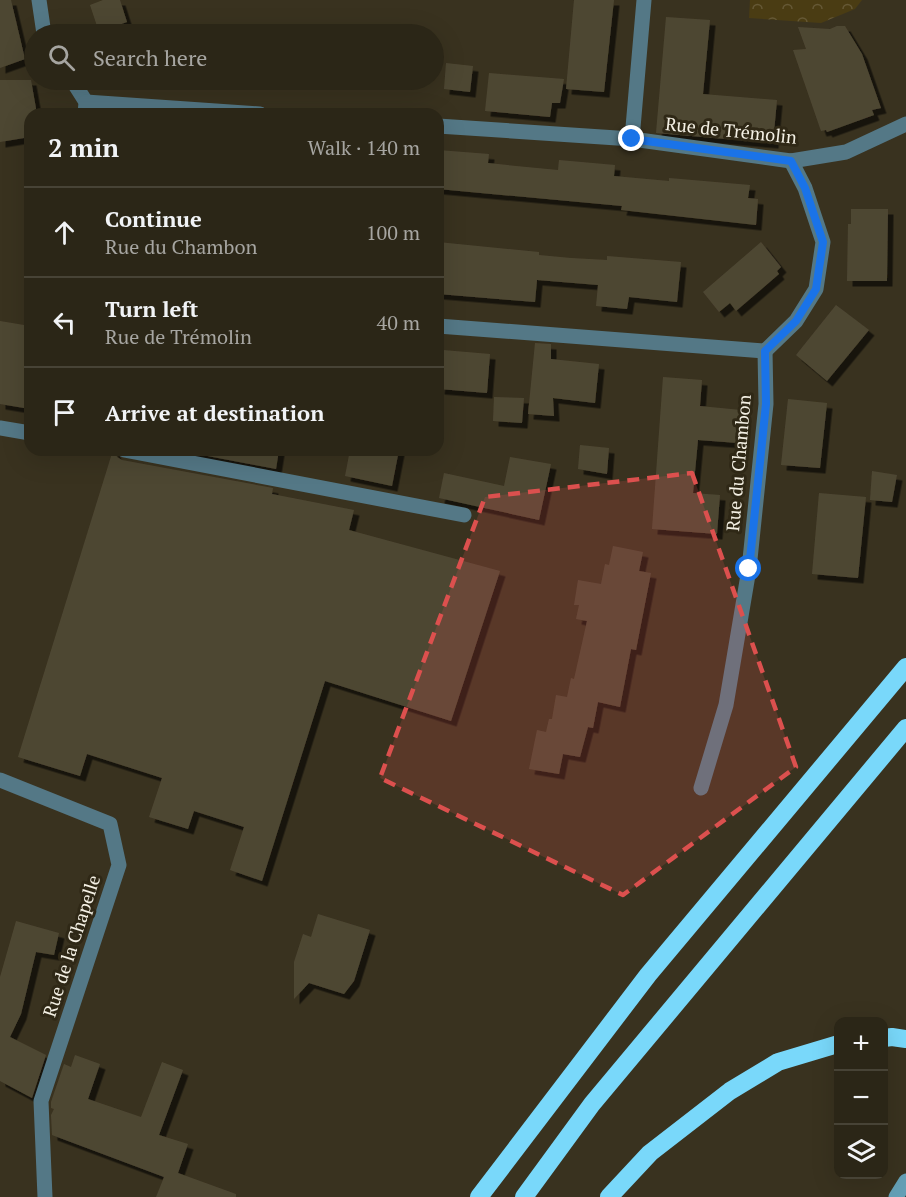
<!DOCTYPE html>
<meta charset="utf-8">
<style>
:root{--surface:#2b2617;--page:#332e20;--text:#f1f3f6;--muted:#a6a5a1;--line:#474336}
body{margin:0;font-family:"PT Serif",serif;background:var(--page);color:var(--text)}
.controls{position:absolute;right:18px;bottom:18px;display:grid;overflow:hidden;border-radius:12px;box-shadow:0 6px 24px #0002}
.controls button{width:54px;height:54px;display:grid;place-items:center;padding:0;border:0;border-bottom:2px solid var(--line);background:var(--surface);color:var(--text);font:30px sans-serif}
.stop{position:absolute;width:18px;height:18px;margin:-14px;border:4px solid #1a73e8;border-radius:50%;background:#fff}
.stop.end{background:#1a73e8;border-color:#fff;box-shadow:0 2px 6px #0008}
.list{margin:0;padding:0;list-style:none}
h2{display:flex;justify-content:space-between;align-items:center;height:78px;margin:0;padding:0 24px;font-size:26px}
h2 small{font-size:20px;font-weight:400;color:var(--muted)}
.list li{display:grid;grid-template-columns:39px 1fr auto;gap:18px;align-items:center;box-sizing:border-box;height:90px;padding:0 24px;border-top:2px solid var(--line)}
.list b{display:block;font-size:22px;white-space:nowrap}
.list p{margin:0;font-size:20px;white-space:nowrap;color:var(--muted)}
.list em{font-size:20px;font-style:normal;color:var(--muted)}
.icon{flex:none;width:33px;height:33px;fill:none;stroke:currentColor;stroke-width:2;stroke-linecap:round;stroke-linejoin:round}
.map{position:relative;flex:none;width:906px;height:1197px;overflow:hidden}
.search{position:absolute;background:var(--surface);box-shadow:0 6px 24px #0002;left:24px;top:24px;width:420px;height:66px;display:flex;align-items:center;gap:15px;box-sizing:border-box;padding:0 21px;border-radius:33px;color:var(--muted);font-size:22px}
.panel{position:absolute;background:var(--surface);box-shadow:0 6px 24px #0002;left:24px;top:108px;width:420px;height:348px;border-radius:18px}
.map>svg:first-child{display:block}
.park{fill:url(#park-crowns)}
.building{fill:#4e4733;filter:url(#shadow)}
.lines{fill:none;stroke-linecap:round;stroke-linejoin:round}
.street{stroke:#547886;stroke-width:15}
.secondary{stroke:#649fb5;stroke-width:15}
.highway{stroke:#79d8fa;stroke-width:18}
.route{stroke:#1a73e8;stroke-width:8}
.marked{fill:#dc504e;fill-opacity:0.2;stroke:#dc504e;stroke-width:4.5;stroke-dasharray:12 8;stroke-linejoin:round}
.labels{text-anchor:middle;stroke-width:6;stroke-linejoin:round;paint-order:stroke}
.street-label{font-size:18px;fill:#f4f0e4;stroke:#2f2816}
</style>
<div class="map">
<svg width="906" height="1197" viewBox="0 0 906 1197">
<defs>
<pattern id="park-crowns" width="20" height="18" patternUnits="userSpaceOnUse" patternTransform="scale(1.5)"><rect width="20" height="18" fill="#4a3c13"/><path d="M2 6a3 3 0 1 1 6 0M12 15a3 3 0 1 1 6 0" fill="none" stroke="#655835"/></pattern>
<filter id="shadow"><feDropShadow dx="5.5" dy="5.5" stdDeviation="0" flood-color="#0009"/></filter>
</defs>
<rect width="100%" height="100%" fill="#39321f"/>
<path class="park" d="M750,0h112l-7,9 -34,14 -72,-5z"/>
<g class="building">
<path d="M0,0h11l14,59 -25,9z"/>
<path d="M103,0h17l7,22 -28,10 -9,-27z"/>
<path d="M574,0h40l-10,92 -38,-3z"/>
<path d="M666,17l44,3 -7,74 74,6 -4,43 -117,-10z"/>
<path d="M837,26h8l17,28 19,54 -9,2 2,5 -47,17 -1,-2 -5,1 -28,-81 13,-1 -8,-22 32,2z"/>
<path d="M446,63l27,3 -3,26 -26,-3z"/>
<path d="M489,73l75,6 -4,24h-8l-2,14 -65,-6z"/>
<path d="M0,80h31l6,34h-7v23l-30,5z"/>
<path d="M438,150l51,4 -1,9 28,3 42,4 1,-10 56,5 -1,11 55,5v-3l81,7 -2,13 10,1 -2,26 -135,-15 1,-4 -184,-17z"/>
<path d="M851,209h37l-1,72h-40l1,-57h3z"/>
<path d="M438,242l101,10v3l32,3 36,2v-4l74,6 -4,40 -48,-5 -2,12 -31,-3 2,-21 -61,-5 -2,22 -97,-8z"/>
<path d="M761,242l20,25 -4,4 2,3 -43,37 -6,-8 -11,9 -16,-20z"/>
<path d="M836,305l33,25 -42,51 -31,-26z"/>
<path d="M0,321l30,5v83l-30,-5z"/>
<path d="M535,343l16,1v15l48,5 -4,39 -42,-5 1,18 -26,-2z"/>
<path d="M443,350l47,4 -3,39 -48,-4z"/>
<path d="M663,377l39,3 -2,26 41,4 -3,33 -40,-3 -5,53 27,2 -3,39 -65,-5z"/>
<path d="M494,397l30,1 -2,25 -29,-2z"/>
<path d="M788,399l39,4 -7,65 -39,-3z"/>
<path d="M580,445l29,3 -2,26 -29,-5z"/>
<path d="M113,450h1l3,7 5,3 151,28 -1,6 82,16 -5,20 151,41 -49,150 -126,-40 -63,200 -32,-11 14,-43 -50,-16 -6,18 -39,-12 13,-39 -75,-24 -7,22 -62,-19z"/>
<path d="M176,450h103l-3,19z"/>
<path d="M350,450h49l-7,36 -47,-10z"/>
<path d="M510,457l41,7 -12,56 -100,-22 5,-25 60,13z"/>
<path d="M872,471l25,4 -5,27 -22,-2z"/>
<path d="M819,493l47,4 -8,81 -46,-4z"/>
<path d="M613,546l30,6 -4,19 12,2 -15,77 -5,-1 -11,58 -22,-5 -5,26 -5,-1 -8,30 -17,-3 -4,20 -30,-5 8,-39 9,2 3,-13h3l4,-24 11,2 4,-19 3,1 13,-58 -11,-2 3,-14h-5l4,-25 23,4 4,-20 4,1z"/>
<path d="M318,914l52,16 -16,51 -10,13 -35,-11 -15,16v-37l9,-28 8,3z"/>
<path d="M16,921l43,12 -5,22 -18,-3 -15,62 -11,23 36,18 -14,43 -32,-17v-104z"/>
<path d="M75,1055l25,9 -12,35 53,18 21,-55 21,8 -24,65 29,9 -10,29 58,21v3h-80l8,-20 -112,-42 -1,-20 3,-6 -3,-1v-6l13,-38 7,3z"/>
</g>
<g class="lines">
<g class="street">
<path d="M39,0l5,34"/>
<path d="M72,80l14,22 -1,12"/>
<path d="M86,102l174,12"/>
<path d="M438,126l194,13 159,22 55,-9 60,-28"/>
<path d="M632,139l12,-139"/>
<path d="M438,326l327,25 31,-30 20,-32 7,-47 -18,-54 -14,-27"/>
<path d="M0,428l30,5"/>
<path d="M124,450l340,65"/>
<path d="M0,780l110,44 9,41 -78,236 4,96"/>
<path d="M701,788l25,-83 23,-136 17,-165 -1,-53"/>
</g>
<path class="secondary" d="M896,1197l10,-16"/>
<g class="highway">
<path d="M884,1038l8,-1 14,2"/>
<path d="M479,1197l169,-222 258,-308"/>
<path d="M524,1197l68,-93 314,-376"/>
<path d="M609,1197l41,-44 80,-62 48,-29 60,-18"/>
</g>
</g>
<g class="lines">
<path class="route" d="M632,139l159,22 14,27 18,54 -7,47 -20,32 -31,30 1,53 -17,165"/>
</g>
<path class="marked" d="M692,473l104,294 -173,128 -243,-117 105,-281z"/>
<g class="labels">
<g class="street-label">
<text transform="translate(731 131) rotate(6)" y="6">Rue de Trémolin</text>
<text transform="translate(739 463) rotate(-85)" y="6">Rue du Chambon</text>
<text transform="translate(72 946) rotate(-72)" y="6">Rue de la Chapelle</text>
</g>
</g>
</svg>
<div class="controls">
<button>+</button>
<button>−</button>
<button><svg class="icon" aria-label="layers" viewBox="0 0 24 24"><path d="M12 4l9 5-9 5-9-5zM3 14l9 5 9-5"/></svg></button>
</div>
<div class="stop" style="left:749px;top:569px"></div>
<div class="stop end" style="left:632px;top:139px"></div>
<div class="search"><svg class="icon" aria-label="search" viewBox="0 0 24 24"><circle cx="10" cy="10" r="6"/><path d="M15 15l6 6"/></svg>Search here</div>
<section class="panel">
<h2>2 min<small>Walk · 140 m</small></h2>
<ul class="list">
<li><svg class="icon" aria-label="ahead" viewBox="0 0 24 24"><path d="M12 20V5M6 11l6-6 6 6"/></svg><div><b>Continue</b><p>Rue du Chambon</p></div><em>100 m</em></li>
<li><svg class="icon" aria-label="left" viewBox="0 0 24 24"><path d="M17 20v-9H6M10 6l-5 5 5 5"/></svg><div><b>Turn left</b><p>Rue de Trémolin</p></div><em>40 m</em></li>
<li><svg class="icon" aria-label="arrive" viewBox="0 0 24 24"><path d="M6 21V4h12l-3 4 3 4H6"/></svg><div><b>Arrive at destination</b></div></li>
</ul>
</section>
</div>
